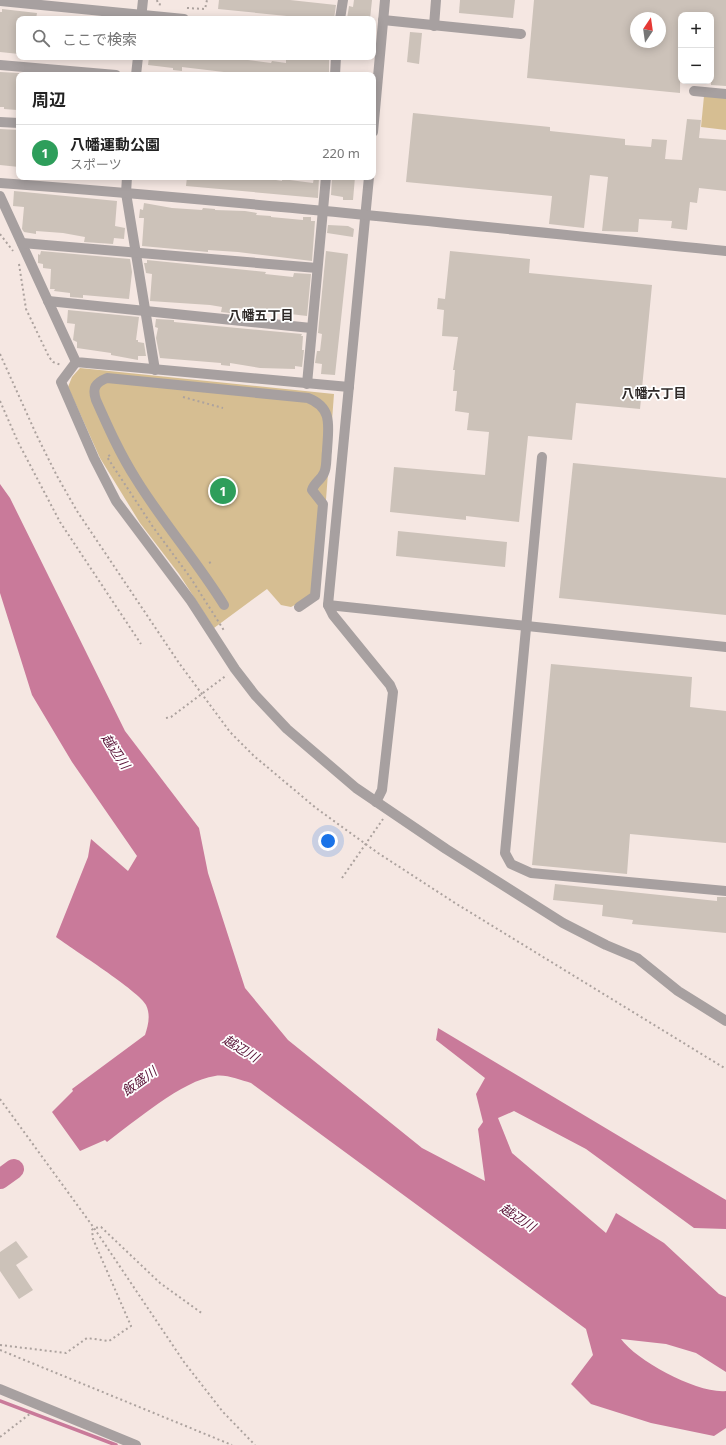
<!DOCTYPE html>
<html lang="ja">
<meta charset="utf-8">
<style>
:root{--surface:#fff;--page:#f6f6f6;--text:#222;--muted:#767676;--line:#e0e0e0;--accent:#1d873e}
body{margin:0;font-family:"Noto Sans","Noto Sans JP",sans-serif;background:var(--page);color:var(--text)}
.controls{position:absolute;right:12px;top:12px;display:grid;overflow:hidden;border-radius:8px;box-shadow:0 2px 10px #0003}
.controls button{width:36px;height:36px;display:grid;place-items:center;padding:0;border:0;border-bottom:1px solid var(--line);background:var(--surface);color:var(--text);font:20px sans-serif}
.compass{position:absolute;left:630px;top:12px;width:36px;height:36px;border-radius:50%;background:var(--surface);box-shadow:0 2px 10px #0003;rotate:13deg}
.you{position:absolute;left:328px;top:841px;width:14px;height:14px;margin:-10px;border:3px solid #fff;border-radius:50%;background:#1a73e8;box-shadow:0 0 0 6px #1a73e833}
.badge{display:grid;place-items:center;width:26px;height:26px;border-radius:50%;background:var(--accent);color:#fff;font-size:13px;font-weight:700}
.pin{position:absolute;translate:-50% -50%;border:2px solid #fff;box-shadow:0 1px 4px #0006}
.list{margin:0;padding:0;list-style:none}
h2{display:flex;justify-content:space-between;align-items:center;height:52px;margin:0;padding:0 16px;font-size:17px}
h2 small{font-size:13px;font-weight:400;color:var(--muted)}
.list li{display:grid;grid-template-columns:26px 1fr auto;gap:12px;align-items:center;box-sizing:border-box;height:56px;padding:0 16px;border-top:1px solid var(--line)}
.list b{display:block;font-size:15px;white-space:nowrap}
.list p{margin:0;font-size:13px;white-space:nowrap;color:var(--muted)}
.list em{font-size:13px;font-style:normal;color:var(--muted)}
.icon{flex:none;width:22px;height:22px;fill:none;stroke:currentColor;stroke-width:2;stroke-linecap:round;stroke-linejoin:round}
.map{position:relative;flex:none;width:726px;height:1445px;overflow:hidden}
.search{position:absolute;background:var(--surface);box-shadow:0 2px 10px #0003;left:16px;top:16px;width:360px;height:44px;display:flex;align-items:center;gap:10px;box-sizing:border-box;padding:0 14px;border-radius:8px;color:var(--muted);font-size:15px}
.panel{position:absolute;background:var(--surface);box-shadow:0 2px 10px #0003;left:16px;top:72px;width:360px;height:108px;border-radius:8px}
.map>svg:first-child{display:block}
.green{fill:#d6be92}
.water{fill:#c97a9a}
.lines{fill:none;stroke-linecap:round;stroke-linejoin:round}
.stream{stroke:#c97a9a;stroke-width:3.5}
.river{stroke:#c97a9a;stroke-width:20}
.building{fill:#ccc2b9;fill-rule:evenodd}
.path{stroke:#aca29e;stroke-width:2;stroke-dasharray:2 3;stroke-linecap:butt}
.minor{stroke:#a7a0a0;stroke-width:10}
.labels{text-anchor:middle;stroke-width:3.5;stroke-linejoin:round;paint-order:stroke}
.neighbourhood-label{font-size:13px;font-weight:bold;fill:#2e2927;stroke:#fff}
.water-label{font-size:13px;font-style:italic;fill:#5a1337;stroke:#fff}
</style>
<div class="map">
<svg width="726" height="1445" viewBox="0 0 726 1445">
<rect width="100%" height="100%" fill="#f5e7e2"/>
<g class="green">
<path d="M704,96l22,2v32l-25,-3z"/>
<path d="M80,368l254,26 -15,198 -28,15 -10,-2 -14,-16 -53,39 -35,-54 -39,-51 -40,-65 -32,-71 4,-10z"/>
</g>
<path class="water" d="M0,484l10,14 115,233 74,97 9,45 37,115 43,52 134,108 63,33 -7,-52 5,-7 -7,-28 9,-16 -49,-38 2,-12 288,172v29l-32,-1 -108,-79 -72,-38 -16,7 14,35 94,80 10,-20 48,30 55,51 7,3v75l-30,-19 -30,-9 -45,-5c16,22 77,55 105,52v37l-12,8 -63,-13 -60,-19 -20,-20 22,-29 -7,-26 -335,-246c-11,-3 -25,-9 -36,-7 -32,4 -81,46 -108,66l-2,-2 -25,11 -28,-39 21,-21 -1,-2 73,-54c3,-9 6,-20 1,-30 -7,-14 -74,-56 -90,-68l32,-80 3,-18 37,32 9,-15 -65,-94 -40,-67 -32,-102z"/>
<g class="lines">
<path class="stream" d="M0,1401l116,44"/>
<path class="river" d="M0,1179l14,-10"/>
</g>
<g class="building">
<path d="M219,0h71l46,5 -2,14h-17l-99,-10z"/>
<path d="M354,0h18l-2,19h-23l2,-13 4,1z"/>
<path d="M460,0h55l-2,18 -54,-5z"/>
<path d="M534,0h192v86l-15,-1v-70h-30l-1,78 -153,-15zM636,18h24v24h-24z"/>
<path d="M2,9l35,4 -1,6h-17v35l-19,-2v-40h2z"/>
<path d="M410,32l12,1 -3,31 -12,-2z"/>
<path d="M149,57h75l47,6 1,-2 14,2v-6h43v18h-80l-67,-8v4l-9,-1v-2l-25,-3z"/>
<path d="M0,72l19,1 -2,37 -13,-1v-2h-4z"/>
<path d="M413,113l137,14v4l75,8v6l26,2 1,-8 15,1 -2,19 17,1 5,-41 14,1 -2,18 27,2v51l-27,-3 -2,15 -7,-1 -3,28 -16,-2 1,-7 -33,-2 -1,13 -36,-1 6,-54 -18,-2 -6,53 -35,-4 3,-28 -146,-14z"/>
<path d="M0,129l19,1v37l-19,-2z"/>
<path d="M187,177h71l24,4v-2l31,4 1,-6h5l-1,21 -132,-12z"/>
<path d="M332,177h23l-2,23h-10v-3l-12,-2z"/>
<path d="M14,191l103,10 -2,25 10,2 -1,11 -10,-1 -1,6 -29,-2 1,-5 -22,-4 -27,-2v3l-12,-2 -2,-3 2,-22 -11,-1z"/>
<path d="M144,203l28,5 30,2 1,-2 12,1v1l30,1 12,2 -1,2 15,1v1l32,3v-3h8v4h4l-3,40 -74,-9 -30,-2v2l-66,-6 2,-28h-5l1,-9 3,1z"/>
<path d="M328,225l20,1 6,3 -1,8 -26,-4z"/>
<path d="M41,251l89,8 2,13 -3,27 -46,-4v3l-13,-1v-4l-16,-2 1,-2h-5l1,-20 -8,-1v-4l-5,-1v-9l2,1z"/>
<path d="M326,251l22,3 -13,121 -14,-1 1,-10 -7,-1 2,-12h3l2,-17 -4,-1z"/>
<path d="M450,251l80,8 -1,14 123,12 -12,124 -64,-6 -4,37 -44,-4 -9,86 -53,-6v4l-76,-8 4,-45 91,8 4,-43 -22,-2 2,-17 -14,-2 2,-20h-4l2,-21h-2l5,-33 -16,-1 2,-26 -7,-1 1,-11 7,1z"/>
<path d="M147,260l119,12 -1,2 28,3 1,-4 17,1 -4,42 -69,-8 -1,6 -16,-2 1,-5 -12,-2 -60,-4 2,-27 -6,-1 -2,-10h3z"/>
<path d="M68,310l71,7 -3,23h2v2l6,1 2,13h-8v4l-27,-5v-2l-34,-5v-6l-4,-2 2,-16 -8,-1z"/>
<path d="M156,319l18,1v2l128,12 -1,2h2l-1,14h2l-2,17 -7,-1v3l-35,-1 -30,-5v3l-9,-1v-2l-61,-5 -4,-20 2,-10 -3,-1z"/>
<path d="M573,463l153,15v137l-167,-17z"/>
<path d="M398,531l109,11 -2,25 -109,-11z"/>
<path d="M551,664l141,13 -2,30 36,4v132l-96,-9 -3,40 -95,-9z"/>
<path d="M555,884l162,17v-4h9v36l-94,-9 1,-4 -31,-4 1,-11 -50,-5z"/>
<path d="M16,1241l12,16 -12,8 17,25 -14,9 -19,-28v-19z"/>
</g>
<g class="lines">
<g class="path">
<path d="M157,0l1,4 5,1"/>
<path d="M187,8l18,1 2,-9"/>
<path d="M0,234l13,17"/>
<path d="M19,264l7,45 23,48 4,5 8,3"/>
<path d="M0,354l37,82 20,40 20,35 102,152 51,69 24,24 62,52 62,45 77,50 271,166"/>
<path d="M183,397l40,11"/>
<path d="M0,401l18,41 42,80 81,122"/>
<path d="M110,455l-3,2 46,70 37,50 35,55"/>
<path d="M209,563l4,-2"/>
<path d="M166,718l5,-1 56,-42"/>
<path d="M342,878l41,-59"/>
<path d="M0,1099l94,129 90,134 39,50 32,33"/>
<path d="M0,1345l66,8 21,-15 22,3 22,-15 -38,-87 -1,-9 2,-2 7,-1 59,56 43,31"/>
<path d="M0,1350l232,95"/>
<path d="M0,1437l31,-24"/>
</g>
<g class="minor">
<path d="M0,1l184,18"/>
<path d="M141,19l2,-19"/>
<path d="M340,19l3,-19"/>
<path d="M383,20l138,14"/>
<path d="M434,26l2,-26"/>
<path d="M0,65l116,10"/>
<path d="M136,75l2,-18"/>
<path d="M335,75l1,-18"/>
<path d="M694,91l32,3"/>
<path d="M0,122l19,1"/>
<path d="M373,132l12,-132"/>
<path d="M127,177l-1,16 29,177"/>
<path d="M369,177l-41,428 5,10 57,70 3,7 -11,98 -6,12"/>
<path d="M0,183c242,18 484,44 726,68"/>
<path d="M0,196l76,166 273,25"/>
<path d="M22,243l295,25"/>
<path d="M48,301l263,27"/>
<path d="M76,362l-15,20 33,76 22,43 75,100 44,68 20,26 32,34 69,59 90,61 117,74 43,22 31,13 41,33 48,30"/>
<path d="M307,384l19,-207"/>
<path d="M542,457l-37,396 6,11 20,9 195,18"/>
<path d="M224,605c-27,-44 -61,-82 -88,-126 -16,-25 -28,-52 -40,-79 -4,-12 -1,-17 11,-22l201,20c26,10 20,30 19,53 -1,7 0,16 -3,22 -3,7 -10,10 -12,17l11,14 -8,92 -16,11"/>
<path d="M328,605l398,42"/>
<path d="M0,1389l136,56"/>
</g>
</g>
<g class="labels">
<g class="neighbourhood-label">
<text x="261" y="320">八幡五丁目</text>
<text x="654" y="398">八幡六丁目</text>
</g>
<g class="water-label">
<text transform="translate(116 751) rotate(56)" y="5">越辺川</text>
<text transform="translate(241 1048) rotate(31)" y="5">越辺川</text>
<text transform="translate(139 1081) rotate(-36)" y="5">飯盛川</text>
<text transform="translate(518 1217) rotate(33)" y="5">越辺川</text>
</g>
</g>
</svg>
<div class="controls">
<button>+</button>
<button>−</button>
</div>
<svg class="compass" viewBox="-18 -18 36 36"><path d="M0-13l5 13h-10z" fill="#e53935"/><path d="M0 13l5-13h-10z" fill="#767676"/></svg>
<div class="you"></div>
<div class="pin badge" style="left:223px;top:491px;background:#2e9e5b">1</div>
<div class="search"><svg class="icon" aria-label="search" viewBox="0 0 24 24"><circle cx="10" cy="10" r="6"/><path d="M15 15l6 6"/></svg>ここで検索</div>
<section class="panel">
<h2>周辺<small></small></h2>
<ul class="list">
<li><span class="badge" style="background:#2e9e5b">1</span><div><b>八幡運動公園</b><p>スポーツ</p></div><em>220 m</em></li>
</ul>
</section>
</div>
